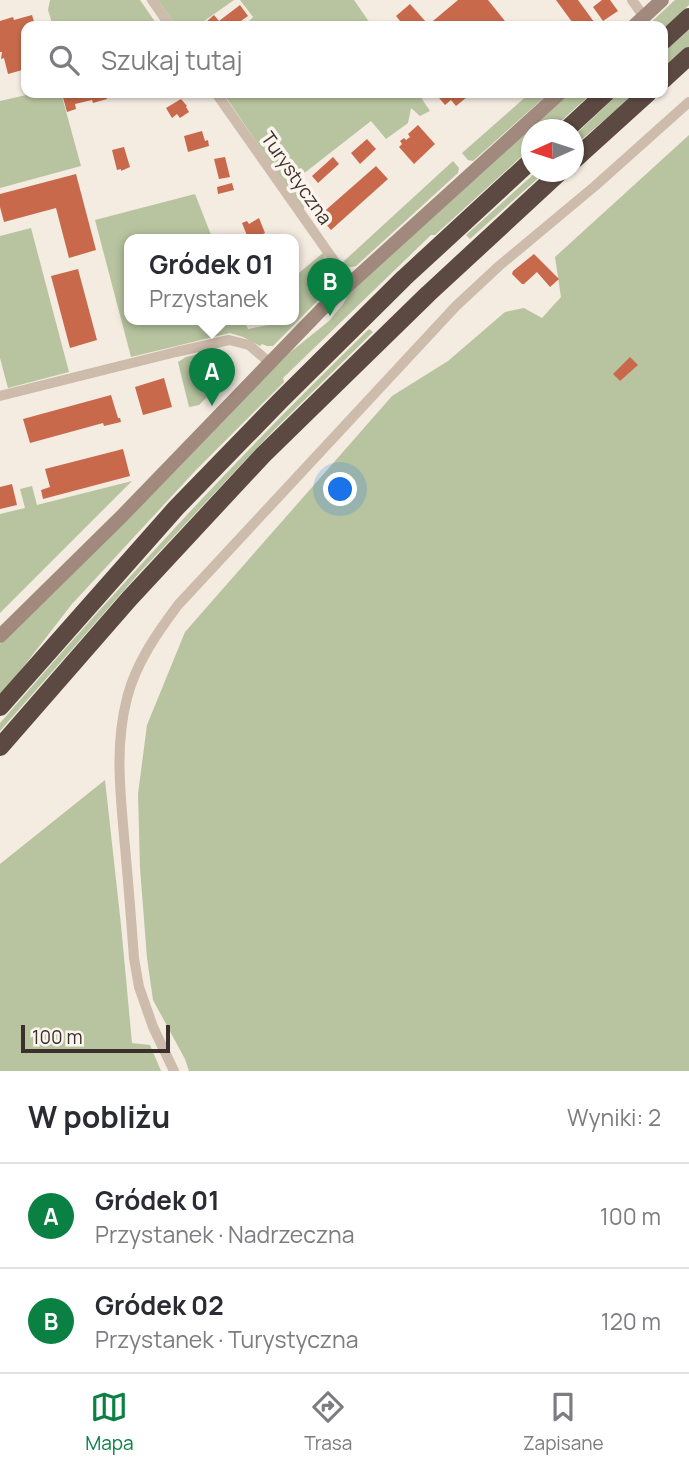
<!DOCTYPE html>
<html lang="pl">
<meta charset="utf-8">
<style>
:root{--surface:#fff;--page:#f2f2f3;--text:#2b2b33;--muted:#7c7c81;--line:#e1e1e2;--accent:#0b8043}
body{margin:0;font-family:Manrope,sans-serif;background:var(--page);color:var(--text)}
.compass{position:absolute;left:521px;top:119px;width:63px;height:63px;border-radius:50%;background:var(--surface);box-shadow:0 2px 5px #0004;rotate:267deg}
.scale{position:absolute;left:21px;bottom:18px;width:149px;box-sizing:border-box;padding-left:7px;border:4px solid #3b302b;border-top:0;font-size:19px;line-height:24px;white-space:nowrap;color:#3b302b;-webkit-text-stroke:5px #fbf5ee;paint-order:stroke}
.you{position:absolute;left:341px;top:490px;width:24px;height:24px;margin:-18px;border:5px solid #fff;border-radius:50%;background:#1a73e8;box-shadow:0 0 0 10px #1a73e833}
.badge{display:grid;place-items:center;width:46px;height:46px;border-radius:50%;background:var(--accent);color:#fff;font-size:23px;font-weight:700}
.pin{position:absolute;translate:-50% -58px;filter:drop-shadow(0 2px 4px #0008)}
.pin::after{content:'';position:absolute;top:37px;width:24px;height:21px;background:inherit;clip-path:polygon(0 0,100% 0,50% 100%)}
.popup{position:absolute;left:124px;top:234px;width:175px;height:91px;box-sizing:border-box;display:grid;place-content:center;border-radius:14px;background:var(--surface);filter:drop-shadow(0 2px 5px #0005);font-size:23px;white-space:nowrap;color:var(--muted)}
.popup b{font-size:26px;color:var(--text)}
.popup::after{content:'';position:absolute;left:50%;top:100%;margin-left:-14px;border:14px solid transparent;border-top-color:var(--surface)}
.list{margin:0;padding:0;list-style:none}
h2{display:flex;justify-content:space-between;align-items:center;height:91px;margin:0;padding:0 28px;font-size:30px}
h2 small{font-size:23px;font-weight:400;color:var(--muted)}
.list li{display:grid;grid-template-columns:46px 1fr auto;gap:21px;align-items:center;box-sizing:border-box;height:105px;padding:0 28px;border-top:2px solid var(--line)}
.list b{display:block;font-size:26px;white-space:nowrap}
.list p{margin:0;font-size:23px;white-space:nowrap;color:var(--muted)}
.list em{font-size:23px;font-style:normal;color:var(--muted)}
.icon{flex:none;width:38px;height:38px;fill:none;stroke:currentColor;stroke-width:2;stroke-linecap:round;stroke-linejoin:round}
.map{position:relative;flex:none;width:689px;height:1071px;overflow:hidden}
.search{position:absolute;background:var(--surface);box-shadow:0 2px 5px #0004;left:21px;right:21px;top:21px;height:77px;display:flex;align-items:center;gap:18px;box-sizing:border-box;padding:0 24px;border-radius:14px;color:var(--muted);font-size:26px}
.sheet{height:301px;background:var(--surface)}
nav{display:flex;justify-content:space-around;align-items:center;box-sizing:border-box;height:98px;border-top:2px solid var(--line);background:var(--surface);font-size:19px;color:var(--muted)}
nav a{display:grid;justify-items:center;gap:4px}
nav .on{color:var(--accent)}
.map>svg:first-child{display:block}
.green{fill:#b8c4a0}
.building{fill:#c8694b}
.lines{fill:none;stroke-linecap:round;stroke-linejoin:round}
.street{stroke:#cdbbac;stroke-width:10}
.secondary{stroke:#a18a7d;stroke-width:14}
.highway{stroke:#5c4a42;stroke-width:18}
.labels{text-anchor:middle;stroke-width:7;stroke-linejoin:round;paint-order:stroke}
.street-label{font-size:19px;fill:#3b302b;stroke:#fbf5ee}
</style>
<div class="map">
<svg width="689" height="1071" viewBox="0 0 689 1071">
<rect width="100%" height="100%" fill="#f4ebe1"/>
<g class="green">
<path d="M50,0h90l18,26h-105l-5,-16z"/>
<path d="M158,0h76l-37,26h-21z"/>
<path d="M240,0h114l18,26h-128l9,-9z"/>
<path d="M675,0h14v5l-26,24v-3h-16z"/>
<path d="M689,28v19l-26,22v-17z"/>
<path d="M35,93h26l20,73 -81,22v-87z"/>
<path d="M223,93h195l12,18 -10,5 -9,-8 -3,15 -22,16 -15,-18 -73,57c8,14 14,17 5,32z"/>
<path d="M530,93h19l-76,68 -5,-1 -6,-7z"/>
<path d="M569,93h23l-40,36 -20,1 -1,18 -96,87h-4l-148,143 1,4 -88,88 -124,134 -72,93v-53l288,-290 41,-33 14,-17 6,-10 23,-24z"/>
<path d="M619,93h17l-62,53v-10z"/>
<path d="M689,135v936h-500l-4,-12 -32,-59 -6,-42 -7,-90 -2,-74 9,-69 38,-93 207,-236 56,-35 57,-49 19,-4 18,10 19,-21 -6,-40z"/>
<path d="M453,161l6,7 -1,5 -102,93c-6,2 -9,1 -13,-4z"/>
<path d="M536,172h9l-75,67 -4,-4z"/>
<path d="M195,194l18,46h-83v80h114l4,9 31,-6v-3h15v-43l29,-24c2,3 2,6 3,10 2,8 10,10 9,20l-62,63h-6l-5,-2 -2,2 -17,-9 -13,-4 -99,24 -36,-137z"/>
<path d="M31,228l38,144 -61,16 -8,-30v-122z"/>
<path d="M369,329l4,3 -99,98 -134,142 -140,159v-8c118,-136 240,-269 369,-394z"/>
<path d="M220,349l7,28 -28,28 -10,2 -11,-45 8,-5z"/>
<path d="M132,481l-132,132v-99l25,-6 -5,-19 12,-3 5,19z"/>
<path d="M105,780l16,145 11,118 18,2 11,26h-161v-207z"/>
</g>
<g class="building">
<path d="M458,0h30l21,26h-82z"/>
<path d="M556,0h22l19,26h-22z"/>
<path d="M602,0h8l8,11 -15,10 -10,-14z"/>
<path d="M410,4l16,18 -5,4h-17l-8,-10z"/>
<path d="M240,5l8,11 -14,10 -2,-1 -2,1h-23l-2,-2 1,-2 8,-7 5,6z"/>
<path d="M32,15l3,10 -9,1v43l-18,5 -4,-16 -3,1 1,-7h-2v-31l13,-4 1,3z"/>
<path d="M65,93h40l2,6 -14,4 -1,-3 -17,4 1,5 -9,3 -5,-18z"/>
<path d="M435,93h37l-16,13 -5,-6 -6,5z"/>
<path d="M181,99l6,7 -1,1 3,5 -9,6 -3,-4 -5,4 -6,-10z"/>
<path d="M418,125l17,19 -21,20 -15,-17 3,-3 -2,-3 4,-3 2,2 4,-3 -2,-3z"/>
<path d="M202,131l3,10 3,-1 1,6 -21,6 -4,-16z"/>
<path d="M367,139l9,10 -16,15 -9,-11z"/>
<path d="M124,147l6,20 -9,4v-2l-4,1 -5,-20z"/>
<path d="M225,157l5,20 -11,2 -5,-20z"/>
<path d="M333,157l6,7 -21,19 -6,-7z"/>
<path d="M376,166l12,13 -57,51 -12,-14z"/>
<path d="M76,174l20,76 -27,8 -13,-50 -52,14 -4,-15v-13z"/>
<path d="M232,183l2,7 -16,4 -1,-7z"/>
<path d="M259,218l6,15 -11,5 -1,-2 -5,2 -6,-15 5,-2 2,3z"/>
<path d="M534,254l25,25 -9,8 -13,-15 -13,12h-2l-10,-10 1,-3z"/>
<path d="M78,269l19,71 -27,8 -19,-72z"/>
<path d="M630,357l8,8 -18,16 -7,-7z"/>
<path d="M164,378l8,29 -29,8 -8,-28z"/>
<path d="M111,395l7,23h2l1,4 -17,4 -1,-3 -73,20 -7,-24z"/>
<path d="M123,449l7,27 -87,23 -2,-9 9,-3 -5,-18z"/>
<path d="M12,484l5,21 -17,4v-22z"/>
</g>
<g class="lines">
<g class="street">
<path d="M152,0l18,26"/>
<path d="M632,0l12,17"/>
<path d="M216,93l133,189"/>
<path d="M0,396l176,-44 53,-12 20,5 20,17"/>
<path d="M174,1071l-21,-44 -14,-40 -5,-29c-3,-40 -6,-81 -10,-122 -4,-47 -9,-91 3,-138 9,-35 30,-65 51,-93l278,-299 43,-40 96,-80 94,-84"/>
</g>
<g class="secondary">
<path d="M634,26l28,-26"/>
<path d="M0,636l122,-120 200,-207 238,-216"/>
</g>
<g class="highway">
<path d="M663,41l26,-24"/>
<path d="M663,80l26,-24"/>
<path d="M566,130l40,-37"/>
<path d="M574,160l74,-67"/>
<path d="M0,707l176,-199 104,-107 124,-123 128,-118"/>
<path d="M0,747l130,-149 133,-143 165,-161 132,-122"/>
</g>
</g>
<g class="labels">
<g class="street-label">
<text transform="translate(297 178) rotate(55)" y="7">Turystyczna</text>
</g>
</g>
</svg>
<svg class="compass" viewBox="-18 -18 36 36"><path d="M0-13l5 13h-10z" fill="#e53935"/><path d="M0 13l5-13h-10z" fill="#7c7c81"/></svg>
<div class="scale">100 m</div>
<div class="you"></div>
<div class="pin badge" style="left:212px;top:406px">A</div>
<div class="popup"><b>Gródek 01</b>Przystanek</div>
<div class="pin badge" style="left:330px;top:316px">B</div>
<div class="search"><svg class="icon" aria-label="search" viewBox="0 0 24 24"><circle cx="10" cy="10" r="6"/><path d="M15 15l6 6"/></svg>Szukaj tutaj</div>
</div>
<section class="sheet">
<h2>W pobliżu<small>Wyniki: 2</small></h2>
<ul class="list">
<li><span class="badge">A</span><div><b>Gródek 01</b><p>Przystanek · Nadrzeczna</p></div><em>100 m</em></li>
<li><span class="badge">B</span><div><b>Gródek 02</b><p>Przystanek · Turystyczna</p></div><em>120 m</em></li>
</ul>
</section>
<nav>
<a class="on"><svg class="icon" aria-label="map" viewBox="0 0 24 24"><path d="M3 6l6-2 6 2 6-2v14l-6 2-6-2-6 2zM9 4v14M15 6v14"/></svg>Mapa</a>
<a><svg class="icon" aria-label="directions" viewBox="0 0 24 24"><path d="M12 3l9 9-9 9-9-9zM9 14v-3h6M13 9l2 2-2 2"/></svg>Trasa</a>
<a><svg class="icon" aria-label="saved" viewBox="0 0 24 24"><path d="M7 4h10v16l-5-4-5 4z"/></svg>Zapisane</a>
</nav>
